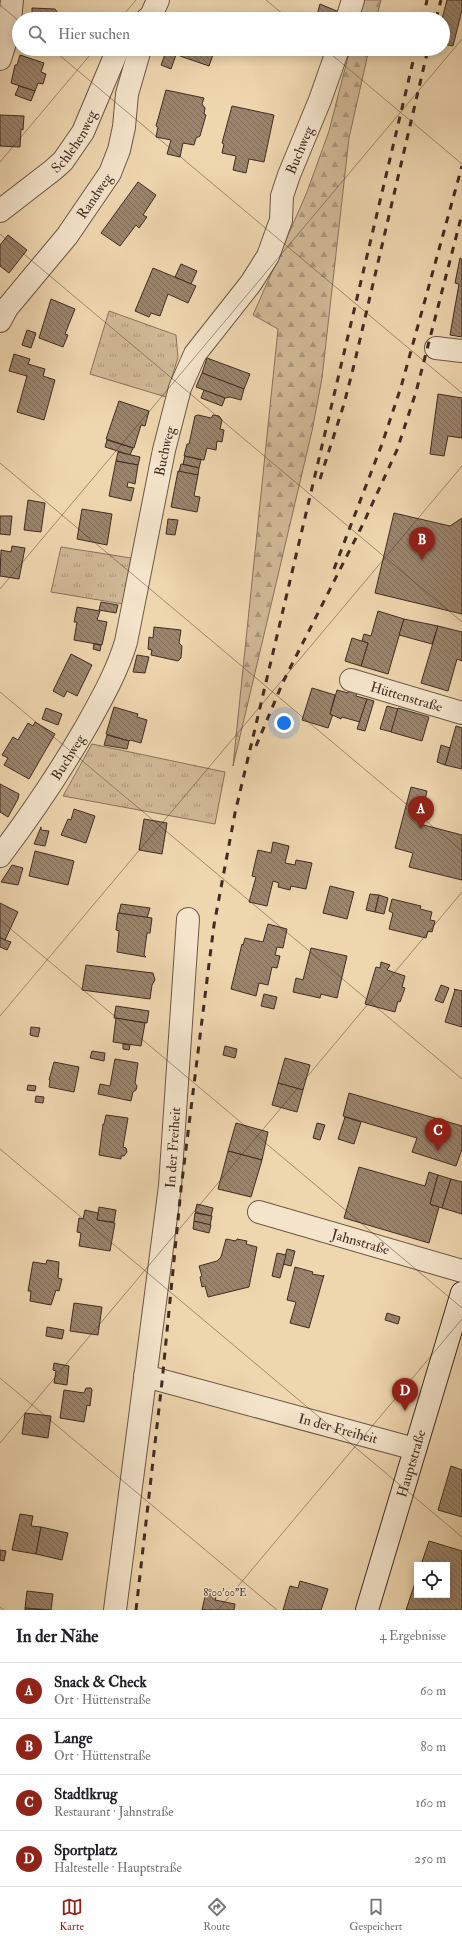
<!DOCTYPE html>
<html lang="de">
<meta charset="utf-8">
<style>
:root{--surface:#fff;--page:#f2f2f2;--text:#202124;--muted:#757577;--line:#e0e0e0;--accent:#8f2418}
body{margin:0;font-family:"IM FELL Double Pica",serif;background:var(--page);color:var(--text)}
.controls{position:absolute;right:12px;bottom:12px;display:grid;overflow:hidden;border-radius:0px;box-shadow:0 2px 10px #0003}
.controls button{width:36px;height:36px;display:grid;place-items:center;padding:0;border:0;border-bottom:1px solid var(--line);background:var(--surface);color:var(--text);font:20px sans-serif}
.you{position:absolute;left:284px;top:723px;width:14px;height:14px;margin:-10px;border:3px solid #fff;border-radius:50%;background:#1a73e8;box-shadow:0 0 0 6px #1a73e833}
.badge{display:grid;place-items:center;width:26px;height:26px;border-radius:50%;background:var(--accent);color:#fff;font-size:13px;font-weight:700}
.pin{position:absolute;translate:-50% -33px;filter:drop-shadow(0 1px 2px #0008)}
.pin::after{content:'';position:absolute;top:21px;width:14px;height:12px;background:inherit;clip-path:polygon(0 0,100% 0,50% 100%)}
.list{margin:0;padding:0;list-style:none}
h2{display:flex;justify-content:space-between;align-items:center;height:52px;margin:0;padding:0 16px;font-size:17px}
h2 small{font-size:13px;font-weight:400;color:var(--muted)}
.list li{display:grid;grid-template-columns:26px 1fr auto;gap:12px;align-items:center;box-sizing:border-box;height:56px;padding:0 16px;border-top:1px solid var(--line)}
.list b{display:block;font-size:15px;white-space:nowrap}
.list p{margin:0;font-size:13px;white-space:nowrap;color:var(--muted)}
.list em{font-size:13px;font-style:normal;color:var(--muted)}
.icon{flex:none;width:22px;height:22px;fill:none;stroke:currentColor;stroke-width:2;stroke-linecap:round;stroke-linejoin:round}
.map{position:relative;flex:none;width:462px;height:1610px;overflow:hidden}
.search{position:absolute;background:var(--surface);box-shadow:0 2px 10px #0003;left:12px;right:12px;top:12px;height:44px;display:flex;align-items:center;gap:10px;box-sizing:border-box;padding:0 14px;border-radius:22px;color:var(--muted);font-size:15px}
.sheet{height:276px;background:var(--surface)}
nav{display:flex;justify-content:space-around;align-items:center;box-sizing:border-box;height:56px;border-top:1px solid var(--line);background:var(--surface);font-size:11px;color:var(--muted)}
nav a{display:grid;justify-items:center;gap:2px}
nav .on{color:var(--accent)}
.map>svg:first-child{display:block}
.grass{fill:url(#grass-tufts);stroke:#89725c}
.forest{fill:url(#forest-firs);stroke:#89725c}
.building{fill:url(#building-back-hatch);stroke:#412c22}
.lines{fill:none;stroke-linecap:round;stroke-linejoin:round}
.minor-casing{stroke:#6c5645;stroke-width:24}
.secondary-casing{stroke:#412c22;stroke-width:24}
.minor{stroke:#f4e4cb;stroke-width:22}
.secondary{stroke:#f4e4cb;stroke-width:22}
.rail{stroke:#412c22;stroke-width:3;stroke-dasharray:7 7;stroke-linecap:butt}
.ticks{fill:none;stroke:#412c22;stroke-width:1;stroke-opacity:0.45}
.labels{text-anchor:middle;stroke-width:3;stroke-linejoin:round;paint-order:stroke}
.street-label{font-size:14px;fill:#412c22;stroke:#f4e4cb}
.ticks-label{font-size:10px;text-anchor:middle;fill:#412c22;stroke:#f4e4cb;stroke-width:3;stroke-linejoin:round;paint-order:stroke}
</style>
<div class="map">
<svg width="462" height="1610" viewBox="0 0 462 1610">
<defs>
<pattern id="grass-tufts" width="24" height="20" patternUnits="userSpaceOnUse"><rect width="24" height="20" fill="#d1b997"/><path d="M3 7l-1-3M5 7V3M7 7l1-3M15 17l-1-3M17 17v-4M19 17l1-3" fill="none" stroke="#ab977b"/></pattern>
<pattern id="forest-firs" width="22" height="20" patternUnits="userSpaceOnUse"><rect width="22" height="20" fill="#d1b997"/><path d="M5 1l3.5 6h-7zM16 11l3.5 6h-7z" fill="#ab977b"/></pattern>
<pattern id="building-back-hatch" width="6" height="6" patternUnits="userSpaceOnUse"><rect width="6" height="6" fill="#9b846b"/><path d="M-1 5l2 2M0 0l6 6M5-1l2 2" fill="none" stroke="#806c58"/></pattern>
</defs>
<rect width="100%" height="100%" fill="#eed6af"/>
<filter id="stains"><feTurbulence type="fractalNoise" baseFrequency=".005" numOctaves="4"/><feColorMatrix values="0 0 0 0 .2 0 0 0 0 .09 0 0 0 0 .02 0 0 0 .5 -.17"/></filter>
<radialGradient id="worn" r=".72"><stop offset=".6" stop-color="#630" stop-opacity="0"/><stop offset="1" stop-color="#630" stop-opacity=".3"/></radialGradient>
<g class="grass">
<path d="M109,311l67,24 2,22 -12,40 -76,-23z"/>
<path d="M61,547l70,11 -8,46 -72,-12z"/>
<path d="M92,744l133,28 -10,52 -152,-28z"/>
</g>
<g class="forest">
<path d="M363,0h18l-5,19h-18z"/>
<path d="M350,49h19l-20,89 -27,240 -10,53 -79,335 45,-437 -25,-14 54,-123 22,-61z"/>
</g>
<g class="building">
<path d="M447,0h15v10l-9,36 -10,-2 -1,-25z"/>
<path d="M320,4l19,8 -2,7h-21z"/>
<path d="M32,8l23,1 3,4 -1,6h-23l-2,-3z"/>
<path d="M195,16l10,3h-11z"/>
<path d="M167,49l10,3 -6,17 -10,-4z"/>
<path d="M182,49h29v2l3,1 -5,14 -29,-10z"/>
<path d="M20,55l24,8 -3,9 5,2 -3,10 -5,-1 -3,8 -24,-8 4,-18h2z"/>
<path d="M19,86l16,5 -4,10 -16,-6z"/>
<path d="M166,90l38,8 -2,6 3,4 -1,6 2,1 -6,21 -4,2 -2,7 -11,-2 -3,14 -13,-3 4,-14 -15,-3 2,-10 -2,-1z"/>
<path d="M232,106l42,9 -10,47 -15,-3 -3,14 -13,-3 3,-14 -14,-3 2,-9 -2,-1z"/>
<path d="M0,115l24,1 -1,14 -2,-1 -1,18 -20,-1z"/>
<path d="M138,182l18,13 -13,20 4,2 -8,11 -3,-3 -16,21 -19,-13z"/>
<path d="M8,235l19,15 -18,23 -9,-7v-21z"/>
<path d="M460,258l2,1v78l-12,-2 9,-51 -4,-1z"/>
<path d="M181,264l16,7 -6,13 -16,-7z"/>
<path d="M153,268l43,18 -8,17 -20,-9 -8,22 -9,-3 -2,4 -14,-6z"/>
<path d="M51,299l24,10 -10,25 3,1 -5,12 -24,-9z"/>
<path d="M27,330l9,3 -5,15 -9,-3z"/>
<path d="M14,354l16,5 -2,5 17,5 -2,7 12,4 -11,40 -27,-8 10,-36 -18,-5z"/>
<path d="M207,358l43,16 -6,15 -42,-16z"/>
<path d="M202,373l42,16 -3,11 -11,-3 -5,1 -29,-11z"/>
<path d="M204,390l21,8 -3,8 -21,-8z"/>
<path d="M438,394l24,4v40l-14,-2 -4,20 -14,-2z"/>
<path d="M119,401l30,10 -4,15 -4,-1 -7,23 -28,-9z"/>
<path d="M198,415l13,3 2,-3 6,1 3,4 -2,9 4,1 -2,12 -5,-1 -1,9 -9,-2 -3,12 -20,-4 3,-12h2l6,-28z"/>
<path d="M107,440l26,8 -3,7 -25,-8z"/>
<path d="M118,452l22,5 -2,8 -22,-4z"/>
<path d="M185,456l16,4 -2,8 -16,-4z"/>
<path d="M116,461l22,4 -3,19 -7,-2 -1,5 7,1 -3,13 -22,-5z"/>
<path d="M181,464l18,4 -1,7 -19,-3z"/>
<path d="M178,471l20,4 -4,21 6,1 -3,15 -26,-5z"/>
<path d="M28,500l17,3 -4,29 -17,-2z"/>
<path d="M82,509l30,5 -5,31 -30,-6z"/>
<path d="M394,513l56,13 12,-8v96l-87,-21z"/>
<path d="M0,516h12l-2,19 -10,-1z"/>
<path d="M168,519l10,1 -3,15 -9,-1z"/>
<path d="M12,546l13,2 -6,31 -19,-3 1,-26 10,2z"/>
<path d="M101,602l17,3 -2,8 -17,-3z"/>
<path d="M77,607l23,4 -3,9 10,2 -5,23 -28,-5 3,-18h-3z"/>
<path d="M378,611l26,8 -16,55 -27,-8 7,-23 -6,-2 2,-7 7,2z"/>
<path d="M404,619l34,7 -6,18 -33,-9z"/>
<path d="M438,626l24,6v29l-5,-2 -9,32 -27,-8z"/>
<path d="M154,627l27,3 -2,13 3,3 -1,12 -3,3 -27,-6 1,-5 -4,-1 1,-12 4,1z"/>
<path d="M352,638l16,5 -7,23 -16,-5z"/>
<path d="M94,644l7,1 -1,6 -7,-2z"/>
<path d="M71,654l21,11 -15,31 -10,-5 -3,6 -11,-6z"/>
<path d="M137,655l12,2 -4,16 -12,-1z"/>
<path d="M312,688l23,7 -5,19h3l-5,14 -26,-8z"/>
<path d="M349,688l8,2 -1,6 11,3 -7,23 -18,-5 -1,2 -11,-5 7,-24 11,3z"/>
<path d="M367,699l7,2 -9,30 -8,-2z"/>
<path d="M387,706l11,3 -6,23 -12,-3z"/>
<path d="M114,707l24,7 -1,3 10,3 -6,23 -11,-3 -1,1 -23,-7z"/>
<path d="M46,708l16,6 -4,11 -16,-6z"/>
<path d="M398,708l31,9 -7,24 -31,-9z"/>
<path d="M35,722l20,12 -26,45 -25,-14 4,-7 -6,-3 11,-18 5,3 10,-17 5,3z"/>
<path d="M456,726l6,2v41l-17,-4z"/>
<path d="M107,735l22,6 -2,8 -23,-4z"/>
<path d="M441,745l9,3 -5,17 -8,-3z"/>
<path d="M0,784l19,10 -1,5 -10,18 -8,-5z"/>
<path d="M411,787l16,4 -7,33 42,11v45l-53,-13 4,-14 -18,-5z"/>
<path d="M74,809l21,7 -9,27 -25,-8 7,-16 3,1z"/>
<path d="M144,819l23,4 -5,31 -23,-4z"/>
<path d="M41,827v3l8,1 -4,15 -11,-2z"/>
<path d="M273,842l16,4 -4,17 10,2 1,-5 16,3 -6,26 -15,-3 -1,4 -12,-3 1,-4 -6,-2 -6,25 -18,-4 7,-25 -4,-1 6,-26 13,3z"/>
<path d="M35,851l39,10 -6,24 -39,-9z"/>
<path d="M12,865l11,3 -5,17 -17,-3z"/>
<path d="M330,886l24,6 -7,27 -24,-6z"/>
<path d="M370,894l9,1 -4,17 -9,-2z"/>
<path d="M379,895l9,3 -4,16 -9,-2z"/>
<path d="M392,899l29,7 -1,3 12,3 -2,8 5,1 -3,11 -4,-1 -2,7 -37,-9 4,-16 -4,-2z"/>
<path d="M0,903l18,9 -13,28 -5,-2z"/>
<path d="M121,904l29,4 -3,10 -28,-5z"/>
<path d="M118,913l34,5 -2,15h-3l-3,22 2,2 -29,-5 2,-21 -3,-1z"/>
<path d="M268,924l19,5 -4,19 -6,-1 -2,8 5,1 -3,12 -5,-1 -4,18 -9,-2 -3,13 -25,-7 11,-45 1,1 2,-7 18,4z"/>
<path d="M0,938l11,4 -4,8 -7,-3z"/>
<path d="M311,948l36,8 -10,42 -16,-4 -1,4 -27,-6 3,-14 7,2z"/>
<path d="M381,962l9,3 -3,5 18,6 -3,11 3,1 -5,14 -2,-1 -3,11 -30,-8 11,-37 4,1z"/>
<path d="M86,965l67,8 2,7 -3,5 -2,14 -68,-9z"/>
<path d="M441,985l8,3 -6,15 -8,-3z"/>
<path d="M454,989l8,2v36l-17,-5 10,-32z"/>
<path d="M264,994l13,3 -3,12 -13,-3z"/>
<path d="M116,1006l33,5 -2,12 -33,-5z"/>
<path d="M116,1018l29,5 -4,23 -28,-4z"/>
<path d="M31,1027l9,1 -2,9 -8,-2z"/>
<path d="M123,1044l7,1 -1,5 -6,-1z"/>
<path d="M225,1046l12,3 -2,9 -12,-3z"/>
<path d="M92,1051l13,2 -1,8 -14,-3z"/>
<path d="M285,1058l25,7 -7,25 -25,-7z"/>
<path d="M115,1059l23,4 -3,20 2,3 -1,4 -3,2 -2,9 -33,-7 2,-10 10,2z"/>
<path d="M54,1062l25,5 -5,25 -25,-5 1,-7h-1z"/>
<path d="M278,1083l25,7 -6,22 -25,-7z"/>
<path d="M28,1085l8,1 -1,5 -8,-1z"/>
<path d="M349,1093l113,33v23l-6,17 -44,-14 5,-14 -74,-22z"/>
<path d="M36,1096l8,1 -1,6 -8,-1z"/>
<path d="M106,1115l22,3 -5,29 3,1 1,4 -3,4h-3v3l-22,-4 4,-31h1z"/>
<path d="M345,1117l16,5 -7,22 -16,-5z"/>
<path d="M236,1123l32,9 -6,28 -34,-9z"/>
<path d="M317,1123l8,2 -5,15 -7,-2z"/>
<path d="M228,1151l34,9 -11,37 -33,-8z"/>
<path d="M359,1167l66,19 4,-14 9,3 -8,29 9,3 -10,36 -85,-25z"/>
<path d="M438,1175l13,4 -9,29 -12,-4z"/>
<path d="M451,1179l11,3v32l-20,-6z"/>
<path d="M197,1204l16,4 -2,8 -16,-4z"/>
<path d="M99,1207l17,3 -2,12 -17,-2z"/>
<path d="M85,1210l13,3 -1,7 18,3 -5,28 -31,-5 2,-13 -4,-1 2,-14 4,1z"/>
<path d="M195,1213l17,3 -2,9 -16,-4z"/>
<path d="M194,1221l17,4 -2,8 -16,-4z"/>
<path d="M226,1239l10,2 1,-2 10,2 -1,3 11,3 -8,40 -41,10 -3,-11 -3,1 -2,-10 2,-1 -3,-10 18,-5 4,-4z"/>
<path d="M287,1249l8,2 -4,15 -8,-2z"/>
<path d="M277,1253l9,2 -6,23 -8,-2z"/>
<path d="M47,1260l12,2 -1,16 4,1 -3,12 -3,-1 -5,15 -21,-4 1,-10h-3l5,-29 13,2z"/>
<path d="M295,1267l18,5 -1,2 11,2 1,-1 -15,53 -19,-5 6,-21 -9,-2z"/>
<path d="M74,1303l28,4 -4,28 -28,-4z"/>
<path d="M387,1313l13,4 -2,7 -13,-4z"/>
<path d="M47,1327l17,3 -2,9 -16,-3z"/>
<path d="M54,1363l15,3 -2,19 -13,-2 2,-12 -3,-1z"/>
<path d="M86,1388h5l1,2 -2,16 -3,-1 -3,17 -24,-4 4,-28 20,3z"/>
<path d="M25,1413l26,3 -3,22 -26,-4z"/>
<path d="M451,1466l11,4v47l-24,-7z"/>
<path d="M20,1514l13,2 -2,10 10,1 -5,27 -24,-4z"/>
<path d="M41,1527l27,6 -6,27 -26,-6z"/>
<path d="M429,1541l33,10v59h-56l11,-33v18h30v-30h-26z"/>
<path d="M0,1550l6,1 -2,10 -4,-1z"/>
<path d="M300,1581l28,8 -7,21h-38l7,-24 8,2z"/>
<path d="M27,1591l26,3 -2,16 -26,-2z"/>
<path d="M206,1592l11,2 -2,6 20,4 -1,6h-32z"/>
<path d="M25,1608l19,2h-19z"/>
</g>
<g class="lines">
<g class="minor-casing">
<g id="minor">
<path d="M147,19l4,-3 7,-16"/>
<path d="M347,19l6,-19"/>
<path d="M0,59l9,-29 3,-30"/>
<path id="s1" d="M0,211l53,-41 10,-9 20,-29 35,-83"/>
<path id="s2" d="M0,321l7,-13 60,-72 43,-63 9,-23 5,-23 3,-33 13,-45"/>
<path d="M436,348l26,3"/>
<path id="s3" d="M351,680l111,33"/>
<path id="s4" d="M0,856c31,-41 60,-84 86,-129 15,-27 31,-55 40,-85l38,-192 16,-62 15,-34 56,-71 17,-27 13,-36 1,-24 7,-21 31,-75 18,-51"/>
<path id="s5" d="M259,1212l203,59"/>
<path id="s6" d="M145,1376l270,73"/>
<path id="s7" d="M115,1610l55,-424 18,-267"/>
</g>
</g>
<g class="secondary-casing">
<g id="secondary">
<path id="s8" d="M367,1610l95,-317"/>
</g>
</g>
<use href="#minor" class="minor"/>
<use href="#secondary" class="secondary"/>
<g class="rail">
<path d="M423,19l4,-19"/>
<path d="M436,19l5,-19"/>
<path d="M320,479l24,-75 10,-39 74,-316"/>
<path d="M334,569l48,-125 19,-57 61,-221"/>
<path d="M256,746l27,-64 80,-158 34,-74 19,-58 46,-178"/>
<path d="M136,1610l26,-228 19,-193 27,-217 6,-47 21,-112 181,-764"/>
</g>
</g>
<path class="ticks" d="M266,0l23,19M0,5l19,16M120,19l16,-19M52,49l410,344M325,49l137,115M0,162l95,-113M0,234l462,388M0,463l462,388M0,589l462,-550M0,692l462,387M0,920l462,388M0,1016l462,-550M0,1149l462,388M0,1378l277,232M0,1443l462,-551M0,1607l4,3M218,1610l244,-291"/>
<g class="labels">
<g class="street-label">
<text dy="5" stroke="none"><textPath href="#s1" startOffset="103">Schlehenweg</textPath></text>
<text dy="5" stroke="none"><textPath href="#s4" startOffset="780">Buchweg</textPath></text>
<text dy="5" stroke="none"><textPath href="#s2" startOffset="157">Randweg</textPath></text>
<text dy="5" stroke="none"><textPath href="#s4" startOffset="444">Buchweg</textPath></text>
<text dy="5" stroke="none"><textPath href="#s3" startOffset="58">Hüttenstraße</textPath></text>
<text dy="5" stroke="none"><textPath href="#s4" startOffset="120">Buchweg</textPath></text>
<text dy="5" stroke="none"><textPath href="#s7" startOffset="466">In der Freiheit</textPath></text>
<text dy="5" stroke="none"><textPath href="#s5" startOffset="106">Jahnstraße</textPath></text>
<text dy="5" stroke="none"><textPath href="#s6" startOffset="200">In der Freiheit</textPath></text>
<text dy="5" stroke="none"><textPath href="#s8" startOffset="153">Hauptstraße</textPath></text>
</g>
</g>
<g class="ticks-label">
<text x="225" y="1596">8°00'00"E</text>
</g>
<rect width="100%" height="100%" filter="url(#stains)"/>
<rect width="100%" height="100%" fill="url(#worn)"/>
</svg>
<div class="controls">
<button><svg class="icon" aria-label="locate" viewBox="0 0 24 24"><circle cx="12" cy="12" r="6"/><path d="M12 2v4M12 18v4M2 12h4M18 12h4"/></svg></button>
</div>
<div class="you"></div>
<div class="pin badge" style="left:421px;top:829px">A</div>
<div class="pin badge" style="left:422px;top:560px">B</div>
<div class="pin badge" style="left:438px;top:1151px">C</div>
<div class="pin badge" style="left:405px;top:1411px">D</div>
<div class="search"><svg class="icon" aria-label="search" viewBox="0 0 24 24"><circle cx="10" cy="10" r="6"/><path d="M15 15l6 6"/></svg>Hier suchen</div>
</div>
<section class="sheet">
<h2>In der Nähe<small>4 Ergebnisse</small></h2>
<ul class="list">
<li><span class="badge">A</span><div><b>Snack &amp; Check</b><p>Ort · Hüttenstraße</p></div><em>60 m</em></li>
<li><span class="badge">B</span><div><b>Lange</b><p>Ort · Hüttenstraße</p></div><em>80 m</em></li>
<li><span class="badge">C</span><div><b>Stadtlkrug</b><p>Restaurant · Jahnstraße</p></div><em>160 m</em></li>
<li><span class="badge">D</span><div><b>Sportplatz</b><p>Haltestelle · Hauptstraße</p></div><em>250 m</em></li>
</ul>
</section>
<nav>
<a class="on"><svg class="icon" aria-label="map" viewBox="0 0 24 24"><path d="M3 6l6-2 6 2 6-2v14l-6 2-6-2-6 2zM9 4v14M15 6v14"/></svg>Karte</a>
<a><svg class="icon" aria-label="directions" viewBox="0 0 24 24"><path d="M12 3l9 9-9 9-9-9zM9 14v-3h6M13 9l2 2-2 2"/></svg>Route</a>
<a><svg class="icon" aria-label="saved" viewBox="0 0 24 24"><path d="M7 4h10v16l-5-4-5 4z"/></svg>Gespeichert</a>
</nav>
